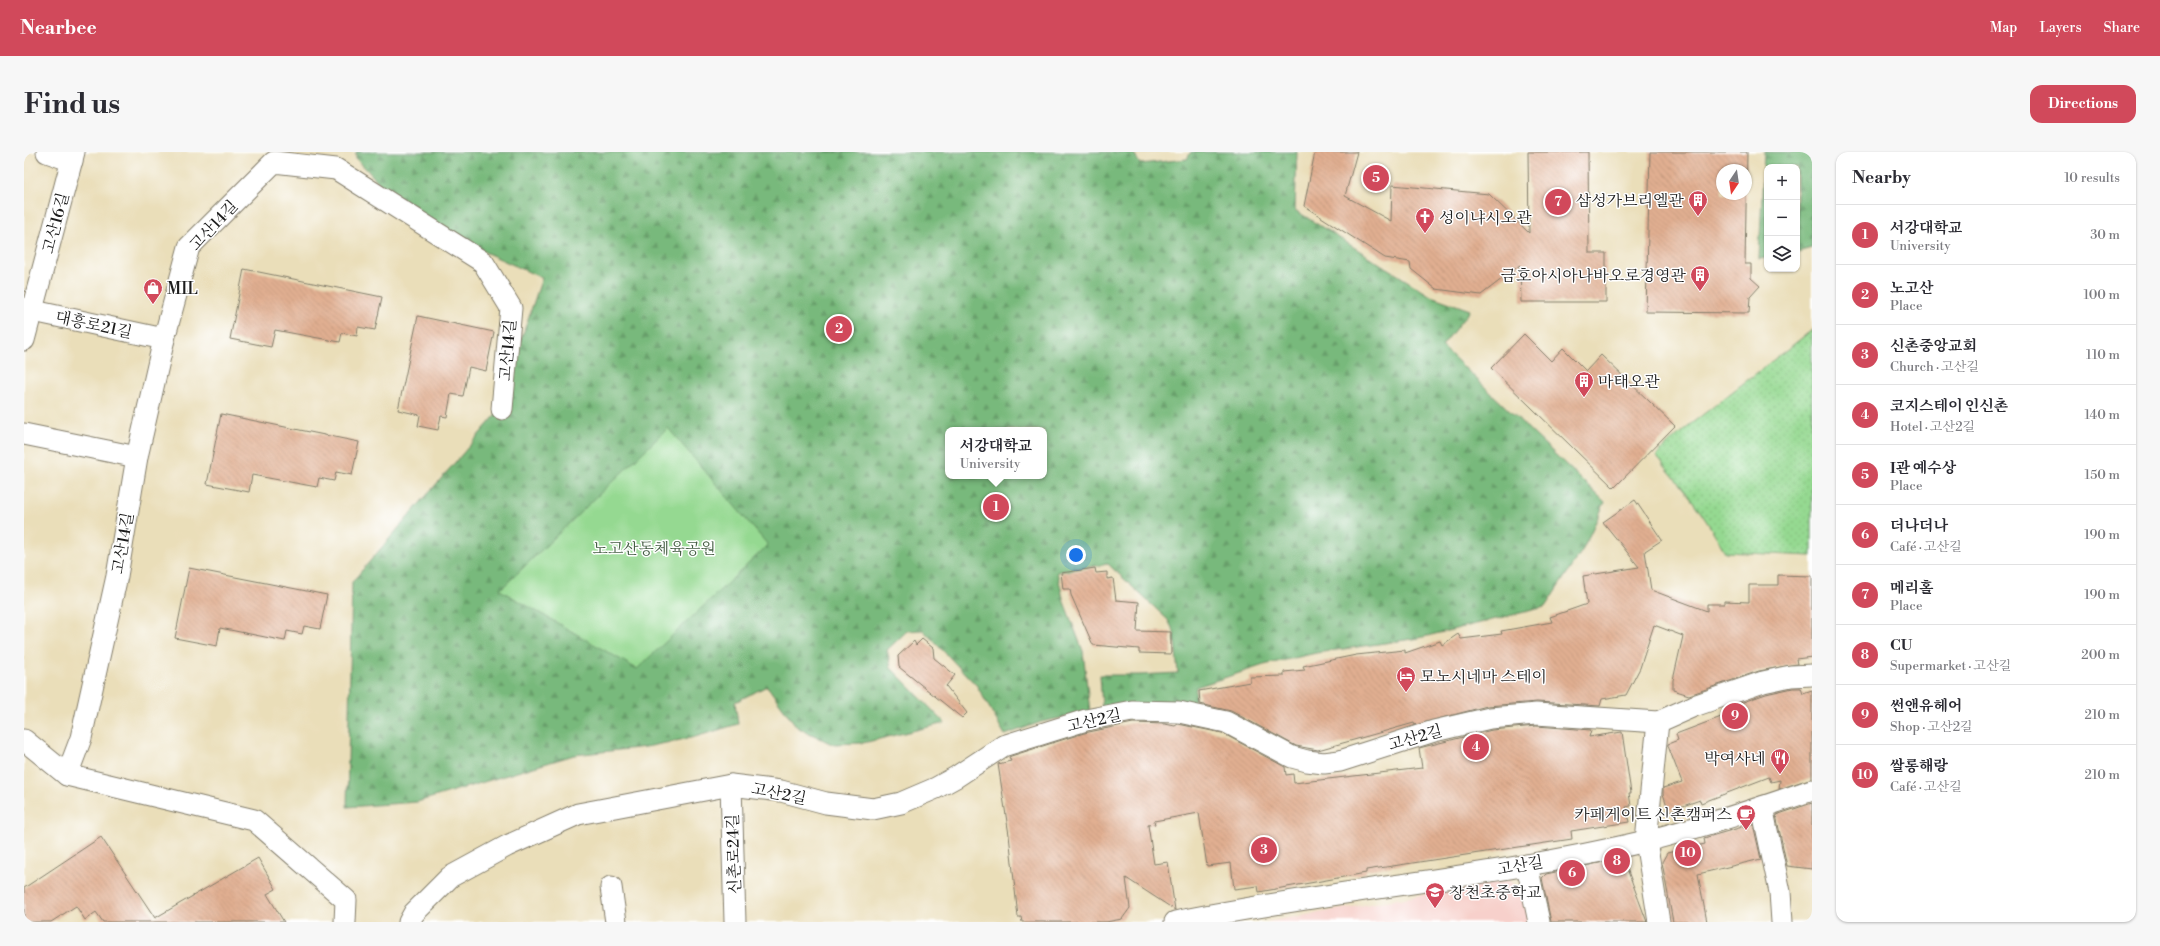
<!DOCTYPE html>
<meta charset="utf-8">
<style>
:root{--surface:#fff;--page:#f7f7f7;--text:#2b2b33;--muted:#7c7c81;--line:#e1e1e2;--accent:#d1495b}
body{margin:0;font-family:"Libre Bodoni","Noto Serif KR",serif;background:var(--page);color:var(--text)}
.controls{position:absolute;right:12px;top:12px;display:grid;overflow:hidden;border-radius:8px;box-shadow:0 1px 3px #0004}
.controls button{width:36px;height:36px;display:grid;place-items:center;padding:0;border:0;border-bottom:1px solid var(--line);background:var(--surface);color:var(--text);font:20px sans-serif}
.compass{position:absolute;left:1692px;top:12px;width:36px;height:36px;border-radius:50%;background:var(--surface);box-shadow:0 1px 3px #0004;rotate:193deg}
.you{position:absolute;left:1052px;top:403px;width:14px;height:14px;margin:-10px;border:3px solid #fff;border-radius:50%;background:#1a73e8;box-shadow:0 0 0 6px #1a73e833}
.badge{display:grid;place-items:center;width:26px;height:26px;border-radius:50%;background:var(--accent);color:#fff;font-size:13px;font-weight:700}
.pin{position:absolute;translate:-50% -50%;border:2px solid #fff;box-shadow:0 1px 4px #0006}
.popup{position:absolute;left:921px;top:275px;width:102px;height:52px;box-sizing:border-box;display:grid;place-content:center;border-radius:8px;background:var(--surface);filter:drop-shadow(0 1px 3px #0005);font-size:13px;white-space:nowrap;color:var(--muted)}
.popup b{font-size:15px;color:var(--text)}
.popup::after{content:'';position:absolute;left:50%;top:100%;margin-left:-8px;border:8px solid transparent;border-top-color:var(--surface)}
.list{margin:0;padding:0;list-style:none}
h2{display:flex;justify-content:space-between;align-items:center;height:52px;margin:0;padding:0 16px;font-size:17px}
h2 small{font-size:13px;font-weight:400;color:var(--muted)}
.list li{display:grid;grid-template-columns:26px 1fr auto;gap:12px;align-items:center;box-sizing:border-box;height:60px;padding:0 16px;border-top:1px solid var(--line)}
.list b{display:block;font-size:15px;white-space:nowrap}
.list p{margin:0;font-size:13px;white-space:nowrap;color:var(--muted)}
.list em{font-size:13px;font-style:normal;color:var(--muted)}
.icon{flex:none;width:22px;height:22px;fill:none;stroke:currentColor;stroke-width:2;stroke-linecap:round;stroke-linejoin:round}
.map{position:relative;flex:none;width:1788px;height:770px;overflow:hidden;border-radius:12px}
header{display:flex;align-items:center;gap:24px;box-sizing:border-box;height:56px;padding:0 20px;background:var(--accent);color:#fff}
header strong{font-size:19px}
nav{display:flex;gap:22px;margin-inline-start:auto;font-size:14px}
.intro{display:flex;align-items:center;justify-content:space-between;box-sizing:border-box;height:96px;padding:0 24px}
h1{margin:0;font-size:28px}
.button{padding:10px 18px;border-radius:12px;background:var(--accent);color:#fff;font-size:14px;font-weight:700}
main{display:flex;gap:24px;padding:0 24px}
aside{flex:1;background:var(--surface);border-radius:12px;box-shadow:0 1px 3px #0004}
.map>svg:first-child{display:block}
.built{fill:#f7d0cb}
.grass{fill:url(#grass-dots);stroke:#587a56}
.forest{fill:url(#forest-firs);stroke:#4a6a4c;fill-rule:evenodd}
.park{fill:#95d991;stroke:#587a56}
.building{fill:url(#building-back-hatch);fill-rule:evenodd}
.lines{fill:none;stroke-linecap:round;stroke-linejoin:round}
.street-casing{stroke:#837d6a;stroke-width:23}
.street{stroke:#fff;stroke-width:21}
.labels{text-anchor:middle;stroke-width:3;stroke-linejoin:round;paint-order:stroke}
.poi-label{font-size:16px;fill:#1c1c1c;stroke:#fff;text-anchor:start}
.street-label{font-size:16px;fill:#1c1c1c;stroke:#fff}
.park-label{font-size:16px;fill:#465e45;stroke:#fff}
</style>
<header>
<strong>Nearbee</strong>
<nav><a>Map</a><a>Layers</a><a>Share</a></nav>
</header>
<div class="intro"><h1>Find us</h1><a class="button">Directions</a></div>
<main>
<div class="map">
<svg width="1788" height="770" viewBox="0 0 1788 770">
<defs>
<pattern id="grass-dots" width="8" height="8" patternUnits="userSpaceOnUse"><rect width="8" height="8" fill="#95d991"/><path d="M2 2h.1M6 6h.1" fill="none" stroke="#80ba7c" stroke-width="1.8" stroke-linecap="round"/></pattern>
<pattern id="forest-firs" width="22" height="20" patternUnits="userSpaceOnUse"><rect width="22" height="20" fill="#78b97b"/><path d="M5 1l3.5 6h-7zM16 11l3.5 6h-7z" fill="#679e6a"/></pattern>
<pattern id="building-back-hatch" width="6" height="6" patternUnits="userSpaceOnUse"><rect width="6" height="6" fill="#e1af91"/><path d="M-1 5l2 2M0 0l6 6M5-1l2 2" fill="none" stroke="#c0967c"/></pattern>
</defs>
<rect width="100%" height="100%" fill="#fff"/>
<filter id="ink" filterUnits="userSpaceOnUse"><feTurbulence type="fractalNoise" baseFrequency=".025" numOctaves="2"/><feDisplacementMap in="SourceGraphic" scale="8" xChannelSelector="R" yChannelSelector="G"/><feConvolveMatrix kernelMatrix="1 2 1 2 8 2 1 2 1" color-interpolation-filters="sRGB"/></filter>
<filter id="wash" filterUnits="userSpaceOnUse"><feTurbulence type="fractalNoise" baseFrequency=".012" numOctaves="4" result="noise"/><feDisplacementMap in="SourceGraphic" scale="16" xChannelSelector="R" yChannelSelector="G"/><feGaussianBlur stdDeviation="0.9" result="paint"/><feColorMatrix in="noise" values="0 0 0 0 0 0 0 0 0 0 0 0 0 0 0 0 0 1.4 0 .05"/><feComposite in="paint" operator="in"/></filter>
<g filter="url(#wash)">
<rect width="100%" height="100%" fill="#eadeb9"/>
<path class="built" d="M1484,728l19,16 5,26h-266z"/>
<path class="grass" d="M1788,178v226l-87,-4c-19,-35 -42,-65 -69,-96l27,-26z"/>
<g class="forest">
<path d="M332,0h777l7,12 47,-5 4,-7h106l-2,58 136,86 39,14 -28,36 163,156 -22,47 -38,58 -126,31 -103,15 -52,12 -68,22 -2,20 -92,1 -2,-33h39l39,-2 -4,-41 -6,-12 -60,-56 -51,8 7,30 19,49 7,61 -49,10 -36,13 -28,-49 -54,-56 -16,1 -20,19 4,18 54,55 -82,20 -31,1 -35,-17 -30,-41 -32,16 3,22 -43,13 -49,10 -72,8 -157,47 -70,5 5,-225 143,-166 47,-138 -130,-59 -56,-61zM924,278h96v46h-96z"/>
<path d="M1740,0h48v96l-15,4v-85h-30v91l-8,1z"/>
</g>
<path class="park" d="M644,276l100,117 -131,124 -137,-79z"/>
<g id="blocks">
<g class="building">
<path d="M1291,0h42l-12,44 46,25 1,-36 97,9 40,39 -1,-81h60l1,101h17v49h-85l-1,-37 -39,30 -45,-6 -25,-20 -1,-7 -25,-4 -81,-52z"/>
<path d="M1626,0h97l-2,112h6v14l9,8 -10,11 -1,16 -103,-1zM1698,18h24v24h-24z"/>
<path d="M220,117l138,28 -7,33 -17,-3 -1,9 -15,-3 -2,9 -65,-12 -4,17 -41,-8z"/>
<path d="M394,164l76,16 -8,39 -17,-4 -6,29 -12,-2 -4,23 -6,-1 -3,14 -20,-4 2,-11 -22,-5z"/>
<path d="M1500,182l27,27 12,-13 23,23 15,-16 74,71 -61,62 -123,-120z"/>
<path d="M197,262l138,28 -7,33 -16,-3 -2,9 -15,-3 -2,9 -65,-12 -3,17 -42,-8z"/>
<path d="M1611,348l27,40 -17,11 6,39 56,21v-7h17v-3l25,1v-17h29v-10l34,1v81l-16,2 1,5 -38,7 -70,24 -16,-5v-10l10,-44 -29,-11 -14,43 -14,27 -24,4 -2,7 -63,-4 -50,4 -72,19 -1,-2 -96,27 -22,-4 -65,-35 -31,-7 -1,-13 51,-9v-5l34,-1v-4l21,-2 -2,-4 53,-11 49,-5v3l35,-12 2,4 16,-11 3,5 41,-5 -1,-3 51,-9 -2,-5 37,-13 -4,-28 56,-9 -36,-45z"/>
<path d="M165,416l138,27 -7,34 -16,-3 -2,8 -15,-3 -2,10 -65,-13 -3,18 -42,-8z"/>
<path d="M1071,416l1,5 11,-1v7l6,-1 3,22 23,2 -2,29 34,1v22l-32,-1v-4l-46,-4 -22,-50 -1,-6h-7l-2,-16z"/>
<path d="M898,487l11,9 1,10 21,17 -9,11 21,27 -5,5 -63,-51 -1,-11 16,-15 2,4z"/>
<path d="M1769,536h8l2,6 9,-3v87l-33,11 1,-9 -9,2 -2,-5 -68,26 -1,-3 -31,11 -6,-17v-6l19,-6 -14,-36v-2l10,-4 -2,-6 61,-23 -11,-3 40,-14z"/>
<path d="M1109,571l32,1 10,2 3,-2 44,9 63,34 1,8 7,-1 1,9 128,-15 -3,-20 73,-18 44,-4 55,4 -2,7 33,-5 9,61h-2l2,13 -5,1 3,15 -58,9 1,8 -206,31v3l-107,19 -1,-6 -24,3 -3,-26 -24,3 -8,-53 -45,8 1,3 -7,1 6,39 14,-2 7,48 -49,-32 4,30 -8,11 -16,3h-84l-1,-5h-3l-9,-82 -11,-71 13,-3 -2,-4 2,-1 73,-23z"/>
<path d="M1788,651v66l-25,-3 -11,-51z"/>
<path d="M1729,672l8,35 -63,15 9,48h-34l-11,-60 5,-9 38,-9 -1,-6z"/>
<path d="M77,685l54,81 103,-60 18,31 -9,5 17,28h-181l-7,-10 -11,8 -9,-14 -25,16h-27v-34z"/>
<path d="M1599,706l24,64h-96l-9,-44 4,-4z"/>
</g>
</g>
</g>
<g filter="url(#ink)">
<use href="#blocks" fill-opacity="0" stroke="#837d6a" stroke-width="1"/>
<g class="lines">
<g class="street-casing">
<g id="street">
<path d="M23,0l25,9"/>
<path d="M0,157l140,30"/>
<path d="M0,188l50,-188"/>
<path d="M0,282l113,23"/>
<path d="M1634,570l-12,119 13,81"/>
<path d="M0,588l43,35 187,45 92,80 -1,22"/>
<path d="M43,623l14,-37 36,-162 20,-119 27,-118 25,-92 85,-85 62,7 147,93 28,46 -9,101"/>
<path d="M707,633l4,137"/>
<path d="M1738,655l18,85 2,30"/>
<path d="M1503,713l12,57"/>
<path d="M587,735l5,35"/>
<path d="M385,770l5,-9 36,-36 57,-31 71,-32 153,-29 50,6 45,12 47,6 28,-6 35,-15 20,-11 47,-31 83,-26 46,-9 47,1 47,10 66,35 15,4 17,2 16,-2 94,-30 56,-13 46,-4 122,8 36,-16 69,-24 28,-6 21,-1"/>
<path d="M1151,770c156,-32 316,-44 471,-81 56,-14 111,-32 166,-51"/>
</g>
</g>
<use href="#street" class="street"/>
</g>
</g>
<defs>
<g id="building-pin" transform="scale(1)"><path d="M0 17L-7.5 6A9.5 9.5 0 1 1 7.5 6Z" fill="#d1495b" stroke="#fff"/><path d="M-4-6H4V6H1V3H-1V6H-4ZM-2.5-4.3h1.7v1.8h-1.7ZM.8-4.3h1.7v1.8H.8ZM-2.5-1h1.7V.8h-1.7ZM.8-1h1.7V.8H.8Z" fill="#fff"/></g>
<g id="church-pin" transform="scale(1)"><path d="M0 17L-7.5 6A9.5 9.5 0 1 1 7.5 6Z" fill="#d1495b" stroke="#fff"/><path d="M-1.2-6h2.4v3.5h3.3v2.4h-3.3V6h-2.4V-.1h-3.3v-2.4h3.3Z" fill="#fff"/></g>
<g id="shop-pin" transform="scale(1)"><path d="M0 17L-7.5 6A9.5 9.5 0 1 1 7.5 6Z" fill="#d1495b" stroke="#fff"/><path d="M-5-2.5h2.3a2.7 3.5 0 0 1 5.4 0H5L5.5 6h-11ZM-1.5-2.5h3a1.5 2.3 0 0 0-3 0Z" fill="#fff"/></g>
<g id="hotel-pin" transform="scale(1)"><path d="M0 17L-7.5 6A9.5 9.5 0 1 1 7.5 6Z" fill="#d1495b" stroke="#fff"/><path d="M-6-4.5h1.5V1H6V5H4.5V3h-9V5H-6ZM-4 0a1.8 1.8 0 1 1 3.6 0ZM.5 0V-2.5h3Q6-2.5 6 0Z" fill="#fff"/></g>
<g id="restaurant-pin" transform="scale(1)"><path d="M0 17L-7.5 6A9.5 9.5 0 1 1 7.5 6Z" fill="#d1495b" stroke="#fff"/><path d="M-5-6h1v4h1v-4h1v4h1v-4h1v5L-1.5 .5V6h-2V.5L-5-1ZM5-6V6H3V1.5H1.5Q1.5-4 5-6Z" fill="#fff"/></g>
<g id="cafe-pin" transform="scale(1)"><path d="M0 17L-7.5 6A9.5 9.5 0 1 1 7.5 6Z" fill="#d1495b" stroke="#fff"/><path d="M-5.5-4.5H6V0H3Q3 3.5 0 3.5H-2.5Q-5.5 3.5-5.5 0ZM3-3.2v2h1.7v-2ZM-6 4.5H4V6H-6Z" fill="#fff"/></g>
<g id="school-pin" transform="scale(1)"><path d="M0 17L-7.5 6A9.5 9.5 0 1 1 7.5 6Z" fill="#d1495b" stroke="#fff"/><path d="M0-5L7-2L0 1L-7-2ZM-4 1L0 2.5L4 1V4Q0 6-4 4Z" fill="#fff"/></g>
</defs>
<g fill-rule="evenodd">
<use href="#building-pin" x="1674" y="48"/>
<use href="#church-pin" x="1401" y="65"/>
<use href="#building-pin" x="1676" y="123"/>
<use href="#shop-pin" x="129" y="136"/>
<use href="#building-pin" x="1560" y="229"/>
<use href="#hotel-pin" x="1382" y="524"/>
<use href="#restaurant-pin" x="1756" y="606"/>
<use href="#cafe-pin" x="1722" y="662"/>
<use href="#school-pin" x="1411" y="740"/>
</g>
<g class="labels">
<g class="poi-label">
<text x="1660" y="54" text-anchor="end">삼성가브리엘관</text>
<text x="1415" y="71">성이냐시오관</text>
<text x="1662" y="129" text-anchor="end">금호아시아나바오로경영관</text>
<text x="143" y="142">MIL</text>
<text x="1574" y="235">마태오관</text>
<text x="1396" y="530">모노시네마 스테이</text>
<text x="1742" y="612" text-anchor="end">박여사네</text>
<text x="1708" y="668" text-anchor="end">카페게이트 신촌캠퍼스</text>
<text x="1425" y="746">창천초중학교</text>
</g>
<g class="street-label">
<text transform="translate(31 71) rotate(-75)" y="6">고산16길</text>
<text transform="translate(189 73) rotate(-47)" y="6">고산14길</text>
<text transform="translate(70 172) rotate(12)" y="6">대흥로21길</text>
<text transform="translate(483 198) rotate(-85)" y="6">고산14길</text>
<text transform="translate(98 391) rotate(-80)" y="6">고산14길</text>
<text transform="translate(1070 568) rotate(-13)" y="6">고산2길</text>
<text transform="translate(1391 585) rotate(-16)" y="6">고산2길</text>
<text transform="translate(755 641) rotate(11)" y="6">고산2길</text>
<text transform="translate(709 702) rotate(-92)" y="6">신촌로24길</text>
<text transform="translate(1496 713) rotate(-10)" y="6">고산길</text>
</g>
<g class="park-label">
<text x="630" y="402">노고산동체육공원</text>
</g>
</g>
</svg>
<div class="controls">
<button>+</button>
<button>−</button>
<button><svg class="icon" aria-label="layers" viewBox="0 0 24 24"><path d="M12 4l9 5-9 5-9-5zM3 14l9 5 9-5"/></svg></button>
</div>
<svg class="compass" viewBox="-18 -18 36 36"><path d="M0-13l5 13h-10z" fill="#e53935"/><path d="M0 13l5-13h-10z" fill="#7c7c81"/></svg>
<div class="you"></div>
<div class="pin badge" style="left:972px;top:355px">1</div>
<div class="popup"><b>서강대학교</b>University</div>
<div class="pin badge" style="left:815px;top:177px">2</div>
<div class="pin badge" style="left:1240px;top:698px">3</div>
<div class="pin badge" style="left:1452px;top:595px">4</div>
<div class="pin badge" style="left:1352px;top:26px">5</div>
<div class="pin badge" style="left:1548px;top:721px">6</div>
<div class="pin badge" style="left:1534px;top:50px">7</div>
<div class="pin badge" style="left:1593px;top:709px">8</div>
<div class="pin badge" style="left:1711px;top:564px">9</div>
<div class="pin badge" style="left:1664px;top:701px">10</div>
</div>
<aside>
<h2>Nearby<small>10 results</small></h2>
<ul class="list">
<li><span class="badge">1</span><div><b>서강대학교</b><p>University</p></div><em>30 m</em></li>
<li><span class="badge">2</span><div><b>노고산</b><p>Place</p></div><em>100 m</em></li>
<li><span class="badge">3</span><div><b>신촌중앙교회</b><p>Church · 고산길</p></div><em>110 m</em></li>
<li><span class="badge">4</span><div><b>코지스테이 인신촌</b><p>Hotel · 고산2길</p></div><em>140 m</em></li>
<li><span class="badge">5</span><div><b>I관 예수상</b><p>Place</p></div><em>150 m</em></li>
<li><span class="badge">6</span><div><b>더나더나</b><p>Café · 고산길</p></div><em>190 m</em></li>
<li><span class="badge">7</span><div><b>메리홀</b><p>Place</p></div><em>190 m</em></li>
<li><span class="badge">8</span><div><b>CU</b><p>Supermarket · 고산길</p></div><em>200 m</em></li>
<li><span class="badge">9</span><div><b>썬앤유헤어</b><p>Shop · 고산2길</p></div><em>210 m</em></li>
<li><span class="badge">10</span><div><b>쌀롱해랑</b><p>Café · 고산길</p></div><em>210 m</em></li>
</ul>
</aside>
</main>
